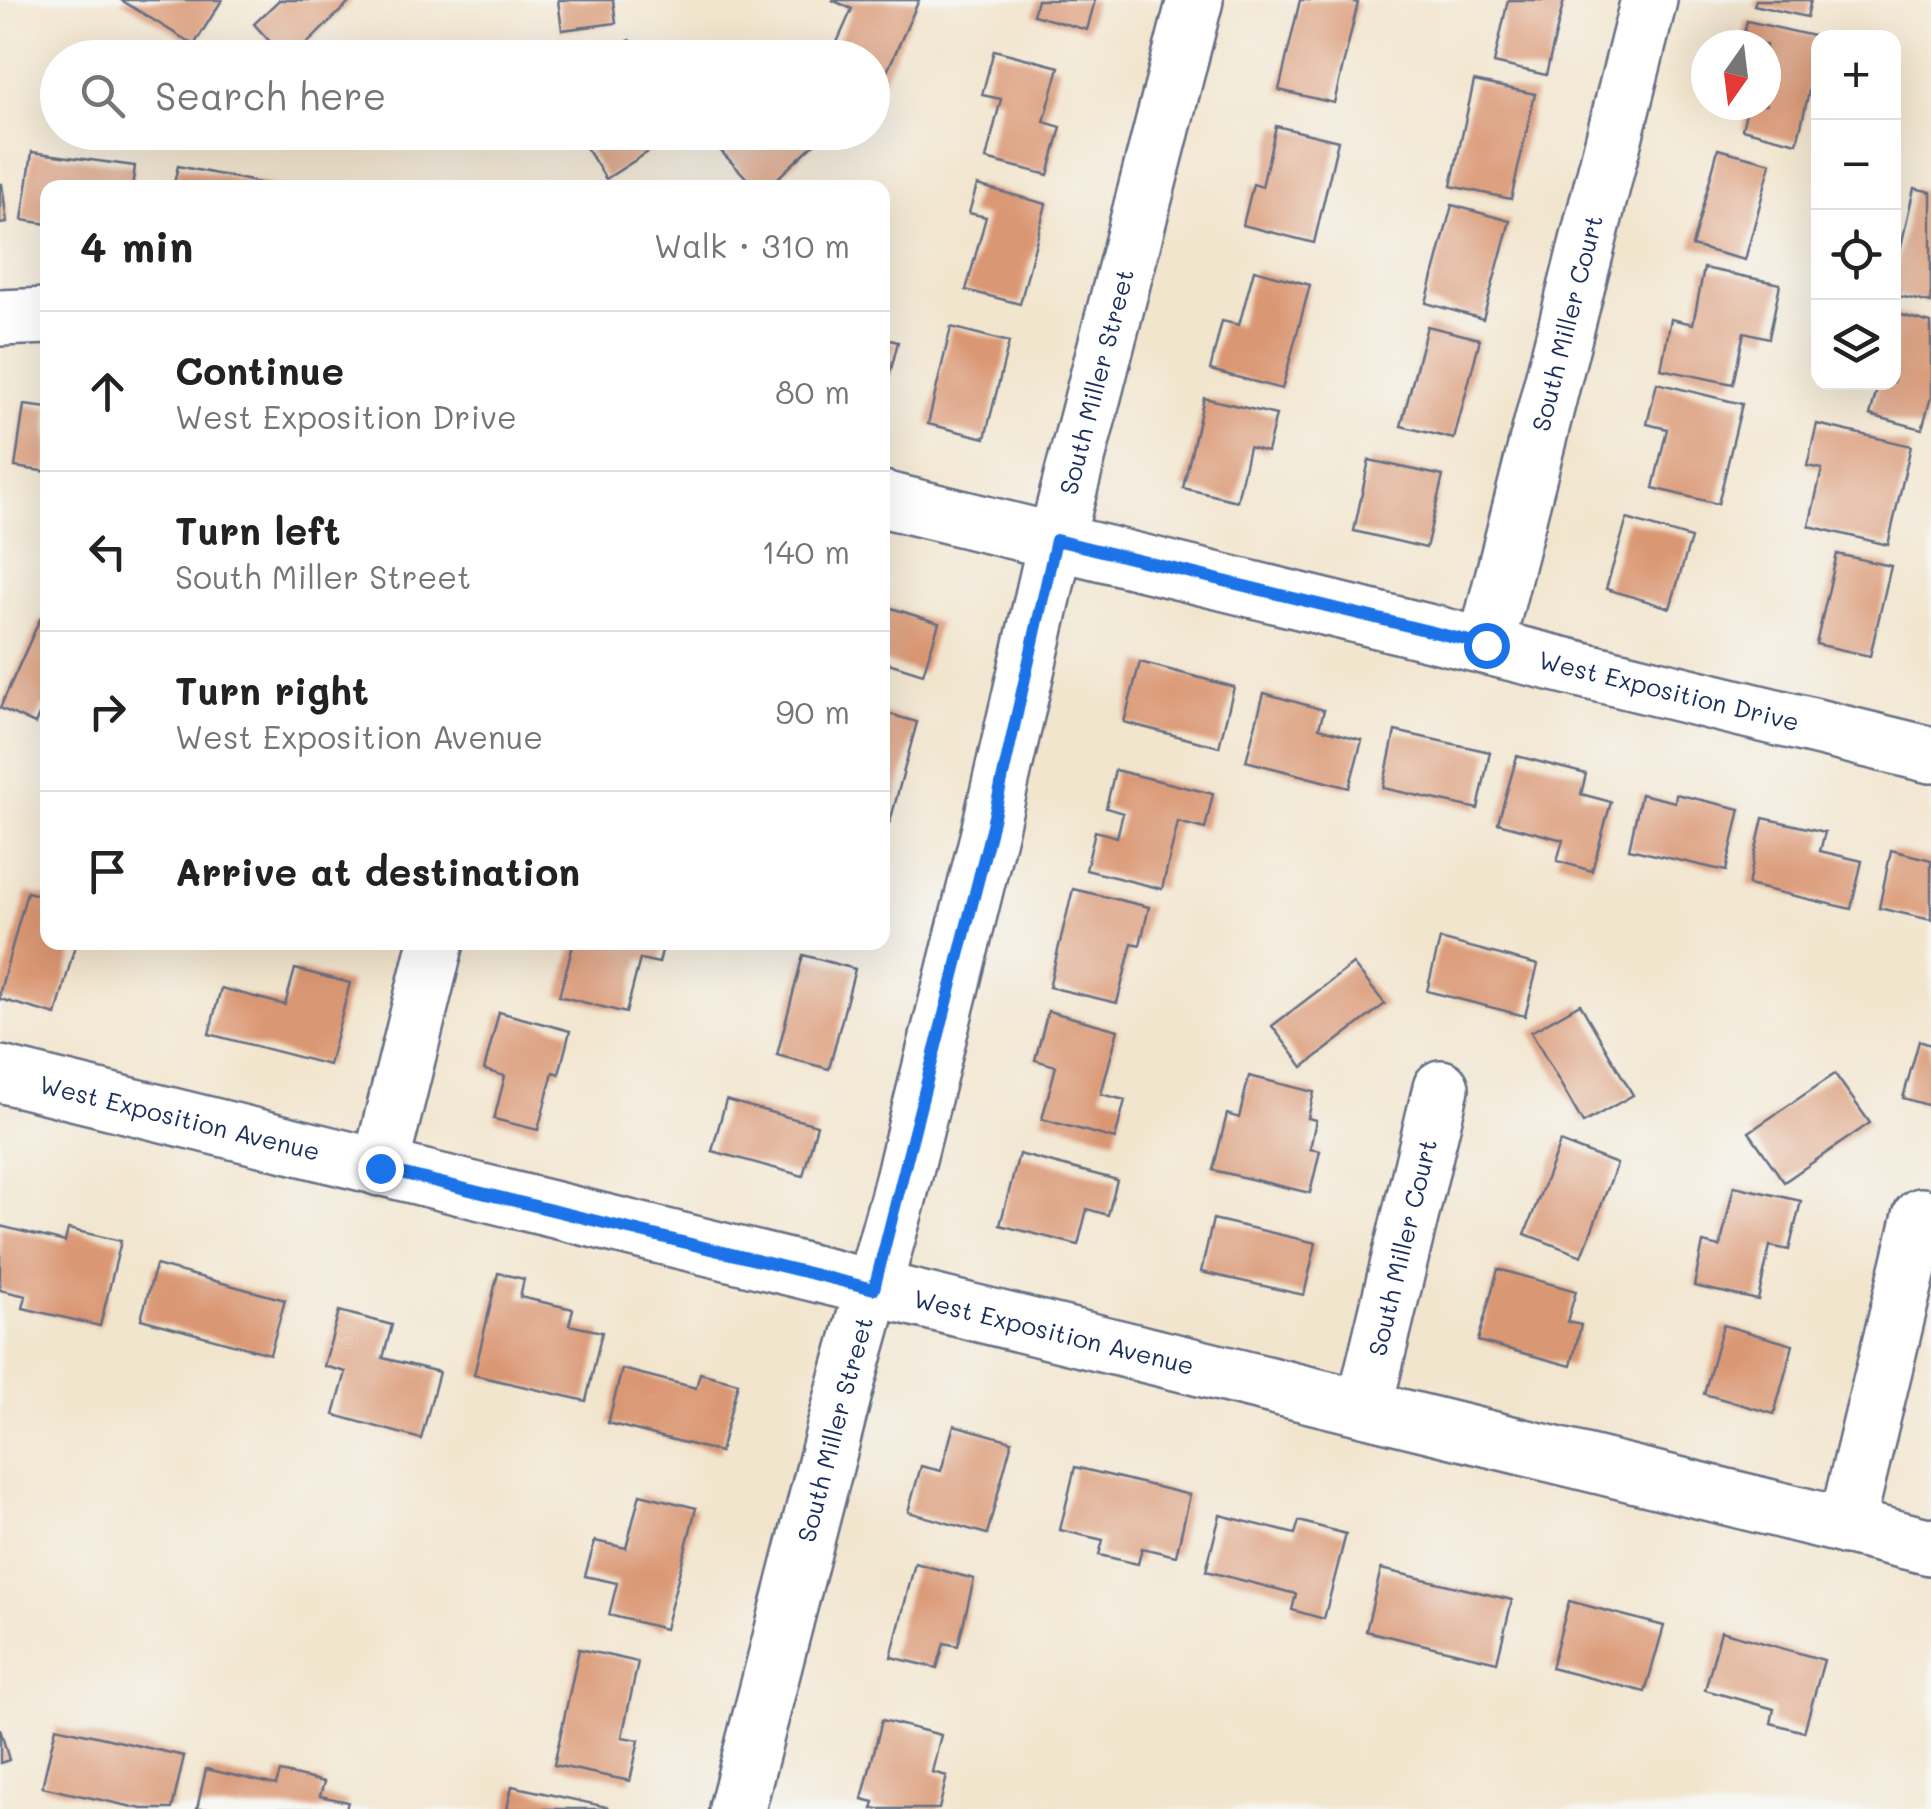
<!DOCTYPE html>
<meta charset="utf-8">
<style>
:root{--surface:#fff;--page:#f2f2f2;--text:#222;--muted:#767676;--line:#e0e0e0}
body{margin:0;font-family:Mali,sans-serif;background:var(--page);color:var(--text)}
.controls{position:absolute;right:30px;top:30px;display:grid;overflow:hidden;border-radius:20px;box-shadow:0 10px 40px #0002}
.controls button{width:90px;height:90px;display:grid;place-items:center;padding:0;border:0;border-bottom:2px solid var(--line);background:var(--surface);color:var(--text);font:50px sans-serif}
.compass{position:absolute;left:1691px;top:30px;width:90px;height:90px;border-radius:50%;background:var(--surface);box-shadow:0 10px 40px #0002;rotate:194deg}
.stop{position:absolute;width:30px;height:30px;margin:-22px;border:8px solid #1a73e8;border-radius:50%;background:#fff}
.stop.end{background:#1a73e8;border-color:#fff;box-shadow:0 2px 10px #0008}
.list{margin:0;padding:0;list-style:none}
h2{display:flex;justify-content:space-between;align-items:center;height:130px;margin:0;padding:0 40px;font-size:42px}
h2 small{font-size:32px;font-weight:400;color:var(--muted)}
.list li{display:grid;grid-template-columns:65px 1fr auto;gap:30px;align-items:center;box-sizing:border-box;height:160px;padding:0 40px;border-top:2px solid var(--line)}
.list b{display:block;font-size:38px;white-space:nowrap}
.list p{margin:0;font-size:32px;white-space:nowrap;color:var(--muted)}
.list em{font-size:32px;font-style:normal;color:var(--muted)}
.icon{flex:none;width:55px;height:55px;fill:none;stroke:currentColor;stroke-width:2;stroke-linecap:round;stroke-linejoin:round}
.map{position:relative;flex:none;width:1931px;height:1809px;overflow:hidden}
.search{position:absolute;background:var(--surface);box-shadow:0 10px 40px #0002;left:40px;top:40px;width:850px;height:110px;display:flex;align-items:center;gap:25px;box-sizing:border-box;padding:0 35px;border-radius:55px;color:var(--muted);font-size:38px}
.panel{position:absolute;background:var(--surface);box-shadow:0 10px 40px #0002;left:40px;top:180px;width:850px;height:770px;border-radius:20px}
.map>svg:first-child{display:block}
.building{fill:#da9773}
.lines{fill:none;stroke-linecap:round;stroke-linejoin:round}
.minor-casing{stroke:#666f85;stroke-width:60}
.minor{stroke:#fff;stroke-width:55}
.route{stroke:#1a73e8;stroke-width:12}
.labels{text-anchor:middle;stroke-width:8;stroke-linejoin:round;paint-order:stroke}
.street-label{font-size:25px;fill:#1b2f5e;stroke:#f6f6f2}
</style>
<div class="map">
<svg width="1931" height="1809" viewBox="0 0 1931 1809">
<rect width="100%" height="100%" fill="#f6f6f2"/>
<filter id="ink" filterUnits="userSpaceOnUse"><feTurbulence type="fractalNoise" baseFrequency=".01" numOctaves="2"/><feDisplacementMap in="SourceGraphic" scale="20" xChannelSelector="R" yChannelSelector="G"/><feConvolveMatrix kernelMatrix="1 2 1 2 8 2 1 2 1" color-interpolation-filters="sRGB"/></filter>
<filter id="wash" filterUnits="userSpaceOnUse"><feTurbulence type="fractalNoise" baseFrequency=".0048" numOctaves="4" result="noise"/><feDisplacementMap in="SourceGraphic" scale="40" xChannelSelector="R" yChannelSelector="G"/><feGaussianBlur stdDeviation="2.25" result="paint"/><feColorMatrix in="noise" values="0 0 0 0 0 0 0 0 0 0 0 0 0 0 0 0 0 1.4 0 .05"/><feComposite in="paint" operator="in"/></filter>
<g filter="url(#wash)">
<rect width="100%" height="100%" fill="#f2e5ce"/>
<g id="blocks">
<g class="building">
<path d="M121,0h101l-28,45z"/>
<path d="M279,0h73l-60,58h-7l-31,-34z"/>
<path d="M558,0h55l3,23 -54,7z"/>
<path d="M832,0h87l-38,85 -9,-4v-23h-42l22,-49z"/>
<path d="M1037,0h58l-8,30 -54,-15z"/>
<path d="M1300,0h44l14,3 -24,100 -55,-13z"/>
<path d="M1508,0h56l-18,75 -52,-12z"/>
<path d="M1756,0h55l-4,17 -53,-12z"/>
<path d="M1747,21l71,16v16l-21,90 -55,-14 6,-24h18v-60h-25z"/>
<path d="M630,40l11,18h-38z"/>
<path d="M994,50l65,17 -15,55 17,5 -13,48 -62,-16 15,-60 -19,-4z"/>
<path d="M1474,81l61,13 -24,105 -60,-13z"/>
<path d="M1276,126l62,15 -24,102 -71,-18 10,-41 9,3z"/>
<path d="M602,132h64l4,6 -64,41 -22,-35z"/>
<path d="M730,132h97l-60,56h-11l-40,-42z"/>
<path d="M1718,149l53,14 -26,97 -53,-14z"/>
<path d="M32,152l103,14 -3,22h-84v36l-26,-4z"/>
<path d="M178,166l97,20v2h-102z"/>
<path d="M0,184h2l5,39 -7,1z"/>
<path d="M977,185l69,19 -26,100 -54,-14 20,-73 -17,-4z"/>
<path d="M1914,188l17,4v111l-37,-8v-17z"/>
<path d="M1452,205l58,16 -27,98 -57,-16z"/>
<path d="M1704,268l76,16 -11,54 -25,-6 -11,52 -72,-15 10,-50 22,5z"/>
<path d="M1254,270l56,15 -28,104 -72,-19 12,-49 17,4z"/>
<path d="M1894,313l37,10v74l-9,32 -52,-14 9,-33h15z"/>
<path d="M1427,326l53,13 -26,100 -53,-13z"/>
<path d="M951,327l58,15 -24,96 -57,-14z"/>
<path d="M882,338l16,4 -14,55h-2z"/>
<path d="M1657,383l85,21 -24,100 -65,-16 14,-59 -20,-5z"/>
<path d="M1204,398l72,17 -9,37 -18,-5 -12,54 -54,-13z"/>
<path d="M24,405l24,3v64l-33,-5z"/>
<path d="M1817,424l94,22 -23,99 -79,-19 13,-57 -15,-3z"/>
<path d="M1369,460l74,16 -17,72 -72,-17z"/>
<path d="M1627,519l64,19 -21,70 -64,-19z"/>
<path d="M1837,554l54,12 -21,90 -54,-12z"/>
<path d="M882,605l57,18 -16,51 -41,-13z"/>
<path d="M40,619l8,3v86l-5,-2 -8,18 -35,-16z"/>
<path d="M1140,662l94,25 -15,60 -95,-25z"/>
<path d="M1264,693l60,17 -5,18 43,12 -13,48 -103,-27z"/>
<path d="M882,712l35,10 -27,100 -8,-2z"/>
<path d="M1395,731l95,21 -12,57 -95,-21z"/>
<path d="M1517,756l69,18 -5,20 30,8 -19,69 -35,-10 6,-21 -65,-17z"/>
<path d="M1115,770l98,24 -8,35 -27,-7 -16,67 -76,-19 9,-39 22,6 6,-24 -17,-5z"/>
<path d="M1641,794l34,8 1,-8 64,15 -14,62 -97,-22z"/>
<path d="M1763,818l62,14 -5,19 42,10 -11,48 -103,-24z"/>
<path d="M1891,850l40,10v60l-52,-12z"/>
<path d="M1073,889l76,18 -9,38 -8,-2 -15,60 -68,-16z"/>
<path d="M27,892l21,5v45h28l-20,73 -56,-16v-8z"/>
<path d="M1440,939l98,26 -13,51 -98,-25z"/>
<path d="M574,942h90l-5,21 -19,-4 -14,54 -67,-17z"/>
<path d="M803,955l52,14 -26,100 -52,-14z"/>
<path d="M1353,964l32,40 -82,63 -31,-41z"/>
<path d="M295,969l55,14 -21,82 -120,-31 12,-46 64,17z"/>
<path d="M1580,1004l53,91 -50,28 -52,-91z"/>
<path d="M1048,1011l70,19 -17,64 24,6 -10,39 -73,-20 14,-53 -21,-6z"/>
<path d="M499,1012l71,19 -11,43 -6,-2 -15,58 -44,-11 11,-43 -21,-6z"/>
<path d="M1919,1041l12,4v61l-28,-8z"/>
<path d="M1835,1074l35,49 -86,59 -35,-50z"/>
<path d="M1249,1076l65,16 -6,26 8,2 -6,29 10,2 -10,42 -97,-23 14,-56 12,4z"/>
<path d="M726,1100l91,25 -14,51 -91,-25z"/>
<path d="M1560,1142l57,22 -35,92 -57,-22z"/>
<path d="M1019,1154l98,26 -9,35 -21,-6 -9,36 -78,-20z"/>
<path d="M1734,1186l67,15 -12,49 -19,-4 -12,54 -64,-14 9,-43 17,4z"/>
<path d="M1213,1219l103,24 -12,52 -103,-23z"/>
<path d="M0,1226l65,16 3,-13 53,12 -21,85 -77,-18 3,-12 -26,-6z"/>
<path d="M156,1265l129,35 -15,54 -129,-35z"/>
<path d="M1498,1269l78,22 -9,31 14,3 -10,41 -93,-25z"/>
<path d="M498,1273l26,6 -4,18 53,12 -4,16 33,7 -16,69 -112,-26z"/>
<path d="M339,1311l53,14 -9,33 56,14 -18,67 -87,-24 12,-43 -22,-6z"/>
<path d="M1723,1325l70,20 -19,69 -70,-20z"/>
<path d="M622,1369l74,19 4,-15 38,10 -18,69 -112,-29z"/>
<path d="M954,1425l58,16 -25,93 -79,-22 13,-46 20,5z"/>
<path d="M1075,1467l115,28 -14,61 -34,-8 -4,16 -39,-9 4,-15 -43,-10z"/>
<path d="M640,1494l56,14 -31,121 -56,-14 8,-32 -32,-7 10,-35 31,7z"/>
<path d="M1220,1515l75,19 4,-13 47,13 -22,85 -32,-9 4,-16 -90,-23z"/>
<path d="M915,1563l59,16 -16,67 -14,-3 -7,25 -46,-11z"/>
<path d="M1381,1569l131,31 -15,62 -131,-31z"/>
<path d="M1569,1601l95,25 -19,66 -94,-24z"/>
<path d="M1721,1631l103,29 -20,72 -33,-9 3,-14 -69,-19z"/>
<path d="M579,1649l59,13 -16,75 17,3 -9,41 -76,-16z"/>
<path d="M882,1720l59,15 -9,37 15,4 -8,33h-67l2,-7 -12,-3z"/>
<path d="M56,1727l128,29 -12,53h-30l-100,-22z"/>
<path d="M0,1729l9,31 -9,3z"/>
<path d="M206,1769l70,16 4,-13 44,10 -4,14 28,6 -2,7h-149z"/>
<path d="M512,1786l95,21 -1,2h-99z"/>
</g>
</g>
</g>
<g filter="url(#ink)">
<use href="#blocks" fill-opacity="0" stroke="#666f85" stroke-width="2.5"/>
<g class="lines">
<g class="minor-casing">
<g id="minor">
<path d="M0,318l48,-2"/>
<path id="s1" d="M882,499l1049,256"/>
<path id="s2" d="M1486,645l163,-645"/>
<path id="s3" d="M0,1074l1931,473"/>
<path d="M380,1168l56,-226"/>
<path id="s4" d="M1364,1408l77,-320"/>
<path d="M1846,1527l75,-311"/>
<path id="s5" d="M737,1809l109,-424 52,-186 91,-366 67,-293 139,-540"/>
</g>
</g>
<use href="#minor" class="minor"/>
</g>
</g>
<g class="lines" filter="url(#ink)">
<path class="route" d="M380,1168l494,121 116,-455 66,-294 430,105"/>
</g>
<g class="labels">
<g class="street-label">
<text dy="9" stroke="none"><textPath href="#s2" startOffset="332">South Miller Court</textPath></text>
<text dy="9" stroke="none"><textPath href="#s5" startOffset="1472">South Miller Street</textPath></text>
<text dy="9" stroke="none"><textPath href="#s1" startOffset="810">West Exposition Drive</textPath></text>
<text dy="9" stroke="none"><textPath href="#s3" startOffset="185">West Exposition Avenue</textPath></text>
<text dy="9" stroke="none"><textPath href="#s4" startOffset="165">South Miller Court</textPath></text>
<text dy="9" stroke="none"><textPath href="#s3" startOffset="1085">West Exposition Avenue</textPath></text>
<text dy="9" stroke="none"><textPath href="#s5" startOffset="392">South Miller Street</textPath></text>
</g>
</g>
</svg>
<div class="controls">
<button>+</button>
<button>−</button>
<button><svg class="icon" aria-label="locate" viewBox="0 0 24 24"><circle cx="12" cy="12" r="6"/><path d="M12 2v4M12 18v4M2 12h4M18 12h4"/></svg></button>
<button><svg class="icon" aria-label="layers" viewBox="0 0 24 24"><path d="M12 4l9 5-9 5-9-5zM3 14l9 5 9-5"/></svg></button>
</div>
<svg class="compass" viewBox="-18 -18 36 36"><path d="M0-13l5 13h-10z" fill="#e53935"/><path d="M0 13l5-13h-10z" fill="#767676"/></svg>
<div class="stop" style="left:1486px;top:645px"></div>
<div class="stop end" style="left:380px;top:1168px"></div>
<div class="search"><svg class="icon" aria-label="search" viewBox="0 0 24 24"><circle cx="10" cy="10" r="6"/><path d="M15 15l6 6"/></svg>Search here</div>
<section class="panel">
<h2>4 min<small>Walk · 310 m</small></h2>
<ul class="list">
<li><svg class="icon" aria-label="ahead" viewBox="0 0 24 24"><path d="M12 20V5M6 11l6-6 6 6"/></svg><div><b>Continue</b><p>West Exposition Drive</p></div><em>80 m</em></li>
<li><svg class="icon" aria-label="left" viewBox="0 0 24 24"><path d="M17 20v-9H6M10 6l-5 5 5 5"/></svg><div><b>Turn left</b><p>South Miller Street</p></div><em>140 m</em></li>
<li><svg class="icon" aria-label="right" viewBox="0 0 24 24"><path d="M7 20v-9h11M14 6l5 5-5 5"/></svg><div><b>Turn right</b><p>West Exposition Avenue</p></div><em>90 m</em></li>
<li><svg class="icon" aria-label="arrive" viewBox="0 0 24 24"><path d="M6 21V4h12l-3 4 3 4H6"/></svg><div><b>Arrive at destination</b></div></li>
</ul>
</section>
</div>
